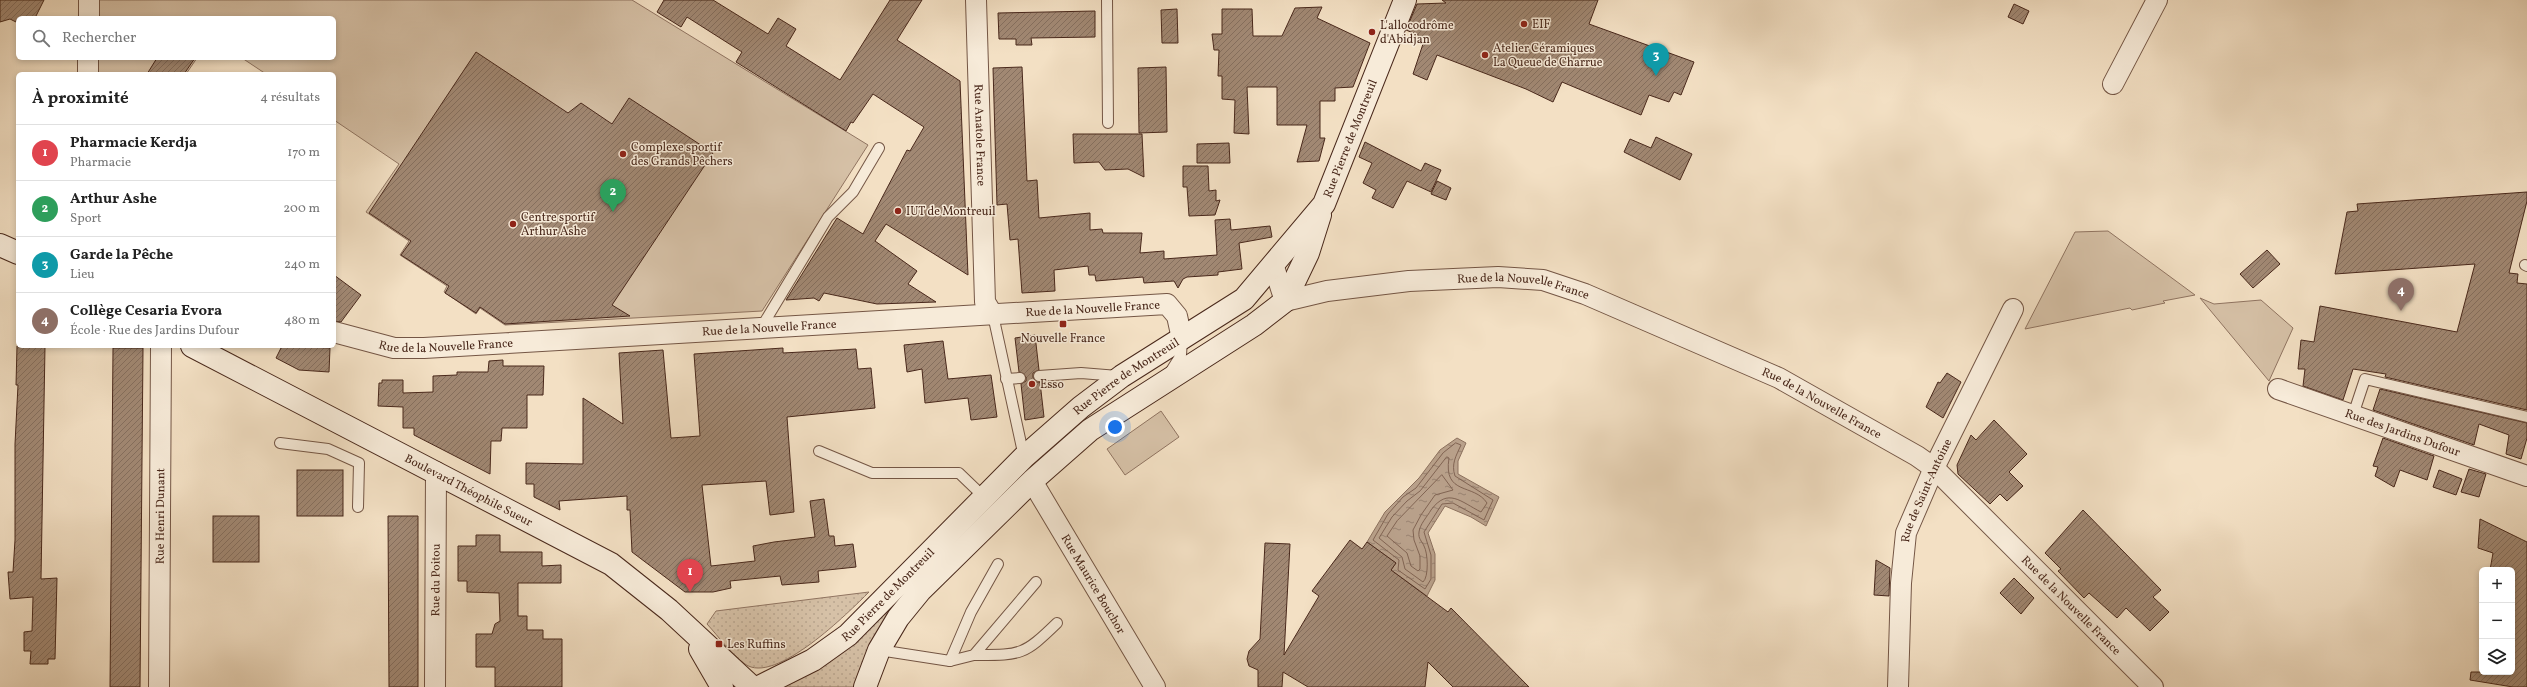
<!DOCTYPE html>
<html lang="fr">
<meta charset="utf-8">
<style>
:root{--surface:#fff;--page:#f6f6f6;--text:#222;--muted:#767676;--line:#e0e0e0;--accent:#8f2418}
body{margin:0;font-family:Vollkorn,serif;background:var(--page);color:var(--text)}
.controls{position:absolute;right:12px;bottom:12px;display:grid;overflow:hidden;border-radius:6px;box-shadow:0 2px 6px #0003}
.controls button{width:36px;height:36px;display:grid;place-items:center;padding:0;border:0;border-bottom:1px solid var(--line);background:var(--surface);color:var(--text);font:20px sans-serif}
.you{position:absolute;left:1115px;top:427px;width:14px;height:14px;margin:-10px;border:3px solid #fff;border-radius:50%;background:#1a73e8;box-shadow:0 0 0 6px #1a73e833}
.badge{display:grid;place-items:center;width:26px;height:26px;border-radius:50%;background:var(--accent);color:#fff;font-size:13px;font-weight:700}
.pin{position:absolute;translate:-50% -33px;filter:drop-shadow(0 1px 2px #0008)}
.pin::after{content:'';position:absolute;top:21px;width:14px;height:12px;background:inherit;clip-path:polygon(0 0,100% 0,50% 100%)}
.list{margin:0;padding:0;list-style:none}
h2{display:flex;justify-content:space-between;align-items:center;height:52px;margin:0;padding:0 16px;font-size:17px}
h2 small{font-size:13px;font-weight:400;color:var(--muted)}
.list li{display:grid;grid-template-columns:26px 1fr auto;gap:12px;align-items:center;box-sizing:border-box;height:56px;padding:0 16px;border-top:1px solid var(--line)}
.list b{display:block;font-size:15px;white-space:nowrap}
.list p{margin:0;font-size:13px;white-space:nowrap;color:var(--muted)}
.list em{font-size:13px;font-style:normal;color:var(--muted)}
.icon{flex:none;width:22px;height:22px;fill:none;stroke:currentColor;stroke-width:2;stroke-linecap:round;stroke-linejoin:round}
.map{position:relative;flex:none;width:2527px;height:687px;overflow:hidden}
.search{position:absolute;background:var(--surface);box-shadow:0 2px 6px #0003;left:16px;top:16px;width:320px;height:44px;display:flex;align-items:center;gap:10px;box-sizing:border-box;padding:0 14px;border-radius:6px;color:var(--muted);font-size:15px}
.panel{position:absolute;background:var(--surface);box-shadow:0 2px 6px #0003;left:16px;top:72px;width:320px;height:276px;border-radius:6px}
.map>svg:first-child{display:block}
.grass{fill:url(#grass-dots);stroke:#907461}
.park{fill:#d6c1a7;stroke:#907461}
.water{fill:url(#water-ripples);stroke:#8c715e}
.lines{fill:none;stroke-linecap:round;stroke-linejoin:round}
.shore{stroke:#816453;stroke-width:1}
.building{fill:url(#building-hatch);stroke:#49281b}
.lane-casing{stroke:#745645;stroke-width:12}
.street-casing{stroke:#745645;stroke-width:22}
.secondary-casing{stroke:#49281b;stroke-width:24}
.lane{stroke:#f7ebd9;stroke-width:10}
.street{stroke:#f7ebd9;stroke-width:20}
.secondary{stroke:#f7ebd9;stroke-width:22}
.poi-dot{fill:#8f2418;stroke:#f7ebd9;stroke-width:1.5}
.labels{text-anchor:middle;stroke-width:3;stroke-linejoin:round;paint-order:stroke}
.poi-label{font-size:12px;fill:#49281b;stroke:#f7ebd9;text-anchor:start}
.street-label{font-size:12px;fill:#49281b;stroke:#f7ebd9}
</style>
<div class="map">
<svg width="2527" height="687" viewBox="0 0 2527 687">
<defs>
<pattern id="grass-dots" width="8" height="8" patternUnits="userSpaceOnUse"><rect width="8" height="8" fill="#d6c1a7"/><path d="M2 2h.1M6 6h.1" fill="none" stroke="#b9a68f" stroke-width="1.8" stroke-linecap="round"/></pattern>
<pattern id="water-ripples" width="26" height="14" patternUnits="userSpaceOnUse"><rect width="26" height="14" fill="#b9a18b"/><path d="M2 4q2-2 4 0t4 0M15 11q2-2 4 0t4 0" fill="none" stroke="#988371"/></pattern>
<pattern id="building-hatch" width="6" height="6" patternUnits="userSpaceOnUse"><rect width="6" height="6" fill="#a18873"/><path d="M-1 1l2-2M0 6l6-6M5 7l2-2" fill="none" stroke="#856f5e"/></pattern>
</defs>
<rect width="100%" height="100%" fill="#f3e0c4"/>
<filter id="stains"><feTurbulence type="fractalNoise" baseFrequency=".005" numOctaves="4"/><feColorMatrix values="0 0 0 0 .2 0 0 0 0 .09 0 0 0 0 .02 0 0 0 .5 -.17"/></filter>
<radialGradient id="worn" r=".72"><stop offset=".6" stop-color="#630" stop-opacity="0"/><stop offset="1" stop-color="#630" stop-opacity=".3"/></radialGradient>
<g class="grass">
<path d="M869,592c-20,20 -94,94 -124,72 -14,-10 -26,-27 -38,-40l9,-13z"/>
<path d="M896,603l-41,84h-72c45,-21 78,-50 113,-84z"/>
</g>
<g class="park">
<path d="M98,0h534l236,145 -106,166 -257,14 -25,-17 -4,6 -32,-22 3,-6 -47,-31 9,-14 -43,-29 33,-48 -65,-44v-46h-68l-24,-16h92v-40h-236z"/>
<path d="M97,58h100l-11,16h-85l-4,-3z"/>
<path d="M2108,231l87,64 -32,6 2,2 -33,7 -2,-2 -105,21 50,-97z"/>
<path d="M2200,298l14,6 47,-4 32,28 -24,53z"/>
<path d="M1161,411l18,26 -54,38 -18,-26z"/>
</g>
<path class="water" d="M1457,438l9,5 -8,18v13l41,23 -13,29 -15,-9 -26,-11 -17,27 7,21v26l-8,16 -36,-26 5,-7 -29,-21 18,-30 34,-34 21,-28z"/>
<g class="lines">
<g class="shore">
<path d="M1456,443l5,2c-5,11 -10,19 -6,31l38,24 -9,20 -31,-17 -11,1 -18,28 7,23v24l-6,10 -27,-19 1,-10 -26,-20 15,-26 15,-17 13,-9 27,-35z"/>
<path d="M1447,457l2,1c-6,38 25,25 38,45l-6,9c-20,-10 -33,-25 -50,-2 -4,7 -11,14 -12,22 -1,7 3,9 5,14 4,7 5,31 -1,36l-18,-13 -3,-12 -23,-19 13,-21 15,-16 13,-10z"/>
<path d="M1442,475l11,15 -18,5 -14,20 -8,15 1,10 6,16v13l-2,2 -7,-5 -4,-13 -20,-17 10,-15z"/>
</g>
</g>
<g class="building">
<path d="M0,0h44l-9,18h-17l-2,4 -6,-3 -10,3z"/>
<path d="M664,0h49l55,34 10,-16 18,11 -10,17 54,34 50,-80h32l-25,40 63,41 8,194 -82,-51 -11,17 42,30 -9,13 28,18 -59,2 -53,-11 -5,8 -5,-3 -28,2 51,-82 26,16 44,-84 3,1 14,-24 -51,-33 -20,29 -2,-1 -5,9 -110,-69 6,-10 -55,-35 -6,10 -24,-15z"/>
<path d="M1442,0h156l-9,24 105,38 -13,33 -7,-3 -5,10 -20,-7 -8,20 -79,-33 -9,20 -27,-13 -89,-34 -10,25 -14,-6 12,-36 -19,-8 11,-26 29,-1z"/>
<path d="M2014,4l15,7 -6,13 -15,-7z"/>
<path d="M1322,7l-5,11 53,25 -17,44 -18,1v13h-15v37h5l-6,23 -22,1 10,-37h-30v-38h-30l2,47 -15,-1 1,-33 -13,-1v-23h-4l1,-26h-5l-2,-16h10v-25h30l1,27h29l13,-28z"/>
<path d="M1177,9l1,34h-16l-1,-33z"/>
<path d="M1095,11v26l-64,1 1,7h-16v-6h-17l-1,-26z"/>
<path d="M476,52l92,61 13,-10 31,21 17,-26 84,55 -101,152 18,11 -125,8 -25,-17 -4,6 -31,-20 4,-7 -48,-31 10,-14 -42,-28z"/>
<path d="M157,58h38l-11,16h-37z"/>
<path d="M1022,67l5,114 10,-1 2,38 51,-5v17l12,-1 1,4h39l-2,20 24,-2v8l53,-4 -2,-35 15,-1 1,11 39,-4 2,11 -33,6 3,26 -24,3v3l-31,2 -4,2 -5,9 -4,-7 -30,2 -1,-6 -47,4 -1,-6h-6l-1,-9 -34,4 1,21 -33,2 -4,-54 -8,1 -3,-36 -10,1 -4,-137z"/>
<path d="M1166,67l1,65 -28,1 -1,-65z"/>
<path d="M1073,134h69l2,43 -16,-8 -23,1 -6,-8 -25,1z"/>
<path d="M1656,137l36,17 -12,26 -56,-28 6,-13 21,9z"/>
<path d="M1365,142l56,29 4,-8 16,7 -10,22 -24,-11 -14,27 -21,-10 4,-8 -13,-7 9,-20 -13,-6z"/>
<path d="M1229,143l1,20h-33v-19z"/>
<path d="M1183,166h25l1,25 7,-1v11l4,-1 -5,15 -26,1 -2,-29h-4z"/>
<path d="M1437,181l14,7 -5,12 -15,-6z"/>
<path d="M2527,192v9l-18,72 9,1 -1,9 10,1v126l-142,-33 1,-3 -33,-5 -10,31 -40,-14 2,-17h-7l3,-29 13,2 6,-36 137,26 18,-68 -140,10 12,-62 11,-1 -1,-7z"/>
<path d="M2267,250l13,14 -27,24 -13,-14z"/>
<path d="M334,275l27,20 -20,27 -7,-1z"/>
<path d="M1035,335l4,35 -6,3v4l3,5h4l4,35 -19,3 -4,-36 5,-3v-4l-7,-5 -4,-34z"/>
<path d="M943,341l5,38 43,-4 6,42 -26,3 -3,-22 -43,5 -3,-34 -15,3 -3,-27z"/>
<path d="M17,346h28l-4,233 16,-1 -2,81h-7v5h-18l1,-13h-7v-19l8,-1 1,-34 -23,2 -2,-27h5l2,-32v-96l3,-59h-2z"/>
<path d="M282,346l48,2 -1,24 -30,-2 -23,-12z"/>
<path d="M113,348h30l-3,339h-30z"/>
<path d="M783,348v5l73,-4 2,20 13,-1 4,40 -88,9 7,95 -24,3 -4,-34 -64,4 9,81 44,-5 -2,-15 21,-4 41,-5 -5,-36 14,-2 5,37h5l1,10 18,-2 3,23 -38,4 1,11 -37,3 -2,-9 -50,5 1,7 -18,4h-28l-53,-40 -2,-42h-3v-14l-68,5 1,9 -26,-13v-13h-8v-21l57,1v-66l40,26 -4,-71 44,-3 8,88 29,-2 -6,-82z"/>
<path d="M503,360v6h41l-1,29h-16v33h-25l-1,13h-10l-1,33 -76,-39v-7h-11v-21l-25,-1 1,-23h3v-3h21v13l30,-1v-16l24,-1v-3h31l1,-11z"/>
<path d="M1947,373l14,9 -18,36 -17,-11 12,-25 2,1z"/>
<path d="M2380,389l147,34v15l-6,21 -15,-5 3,-19 -30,-11 -5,21 -101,-35z"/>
<path d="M1994,420l33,34 -18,18 14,14 -16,15 -7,-7 -10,10 -32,-30 -1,-9 14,-30 5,5z"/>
<path d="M2383,438l51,18 -7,24 -27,-10 -6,17 -19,-11 3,-9 -5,-1z"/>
<path d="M2469,469l17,5 -7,23 -18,-5z"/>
<rect x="297" y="470" width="46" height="46"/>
<path d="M2439,470l23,9 -6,16 -23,-8z"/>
<path d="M2083,510l78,80 -8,7 16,15 -19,19 -24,-23 -9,10 -28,-25 -5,5 -26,-27 3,-2 -16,-16z"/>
<rect x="213" y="516" width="46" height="46"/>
<path d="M388,516h30v171h-29z"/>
<path d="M2480,519l47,23v145h-14l-43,-7 1,-8h41v-102h-22l3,-17 -15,-5z"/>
<path d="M476,535h24v17h42v14l19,-1v18h-43v33h9v14h16v9h19v48h-67v-20h-19v-33h16l3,-10 5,-3 -1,-28 -32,-1v-11h-9v-35h18z"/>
<path d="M1350,540l12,9 5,-7 29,21 -5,7 57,42 3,-4 78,79h-76l-25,-25 -3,25h-117l-25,-15 -1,15h-24v-17l-9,-4 -2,-7 2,-8 11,-12 5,-96 25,1 -6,111 35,-59 -7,-5z"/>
<path d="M1876,560l14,8 -1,28 -15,-1z"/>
<path d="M2014,578l20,20 -13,16 -21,-21z"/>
</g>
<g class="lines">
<g class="lane-casing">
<g id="lane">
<path d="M1107,0l1,123"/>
<path d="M2525,265l2,1"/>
<path d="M993,315l31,142"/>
<path d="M761,328l67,-111 25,-25 26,-44"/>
<path d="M1171,371l10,-16 1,-15"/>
<path d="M1039,376l42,-3 37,3"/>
<path d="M1006,379l14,-1"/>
<path d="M2353,415l12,-36 162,38"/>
<path d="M280,443l48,6 31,14 -1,44"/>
<path d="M819,451l53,22h87l25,24"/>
<path d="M879,650l71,11 24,-6 62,-73"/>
<path d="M974,655c47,0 49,1 83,-32"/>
<path d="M950,661l21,-49 27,-48"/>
</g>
</g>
<g class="street-casing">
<g id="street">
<path id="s1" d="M976,0l9,302 8,13"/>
<path d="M89,18v-18"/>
<path d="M88,74v-16"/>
<path d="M2113,84l44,-84"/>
<path id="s2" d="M1273,264l12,37 42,-10 82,-10 89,-4 45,3 42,14 194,84 138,78 17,12 219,219"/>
<path id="s3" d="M334,332l60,16h30l743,-44 10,12 5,23"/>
<path id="s4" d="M2278,389l249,87"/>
<path id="s5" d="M1032,481l123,206"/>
<path id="s6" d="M159,687l2,-341"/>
<path id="s7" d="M435,687l1,-215"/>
<path id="s8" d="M1898,687l3,-104 5,-50 28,-65 79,-159"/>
</g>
</g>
<g class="secondary-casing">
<g id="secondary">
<path d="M0,245l18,8"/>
<path id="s9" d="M192,346l419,218 58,46 83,77"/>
<path d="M700,649l22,38"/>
<path id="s10" d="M759,687l54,-27 35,-25 176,-178 57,-50 41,-31 122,-77 80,-95 81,-204"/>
<path d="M865,687l14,-37 19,-32 22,-27 112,-110 58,-51 164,-105 31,-24 23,-48 12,-38"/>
</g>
</g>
<use href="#lane" class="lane"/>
<use href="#street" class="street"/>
<use href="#secondary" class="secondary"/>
</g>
<g class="poi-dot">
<circle cx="1524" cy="24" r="4"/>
<circle cx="1372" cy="32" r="4"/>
<circle cx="1485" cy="55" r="4"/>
<circle cx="623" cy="154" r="4"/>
<circle cx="898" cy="211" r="4"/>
<circle cx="513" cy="224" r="4"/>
<rect x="1059" y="320" width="8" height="8" rx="2"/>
<circle cx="1032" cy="384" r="4"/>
<rect x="715" y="640" width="8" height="8" rx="2"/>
</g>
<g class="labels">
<g class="poi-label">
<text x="1532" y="28">EIF</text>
<text x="1380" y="29">L'allocodrôme<tspan x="1380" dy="14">d'Abidjan</tspan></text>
<text x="1493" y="52">Atelier Céramiques<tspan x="1493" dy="14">La Queue de Charrue</tspan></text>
<text x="631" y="151">Complexe sportif<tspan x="631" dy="14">des Grands Pêchers</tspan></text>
<text x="906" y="215">IUT de Montreuil</text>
<text x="521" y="221">Centre sportif<tspan x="521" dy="14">Arthur Ashe</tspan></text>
<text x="1063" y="342" text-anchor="middle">Nouvelle France</text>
<text x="1040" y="388">Esso</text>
<text x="727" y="648">Les Ruffins</text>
</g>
<g class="street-label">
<text dy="4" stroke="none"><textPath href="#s1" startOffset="135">Rue Anatole France</textPath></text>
<text dy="4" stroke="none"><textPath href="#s10" startOffset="820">Rue Pierre de Montreuil</textPath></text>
<text dy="4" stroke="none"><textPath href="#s2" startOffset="280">Rue de la Nouvelle France</textPath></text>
<text dy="4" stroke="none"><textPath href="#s3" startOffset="762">Rue de la Nouvelle France</textPath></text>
<text dy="4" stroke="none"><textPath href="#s3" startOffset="438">Rue de la Nouvelle France</textPath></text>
<text dy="4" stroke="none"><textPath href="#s3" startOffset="114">Rue de la Nouvelle France</textPath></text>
<text dy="4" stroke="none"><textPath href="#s10" startOffset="484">Rue Pierre de Montreuil</textPath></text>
<text dy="4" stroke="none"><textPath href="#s2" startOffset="604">Rue de la Nouvelle France</textPath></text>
<text dy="4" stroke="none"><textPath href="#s4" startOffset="132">Rue des Jardins Dufour</textPath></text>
<text dy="4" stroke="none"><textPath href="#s9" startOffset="312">Boulevard Théophile Sueur</textPath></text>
<text dy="4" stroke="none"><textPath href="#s8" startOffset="201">Rue de Saint-Antoine</textPath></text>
<text dy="4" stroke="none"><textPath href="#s6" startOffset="171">Rue Henri Dunant</textPath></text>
<text dy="4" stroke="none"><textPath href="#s7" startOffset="107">Rue du Poitou</textPath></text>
<text dy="4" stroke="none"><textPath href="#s5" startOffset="120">Rue Maurice Bouchor</textPath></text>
<text dy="4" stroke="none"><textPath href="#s10" startOffset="160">Rue Pierre de Montreuil</textPath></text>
<text dy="4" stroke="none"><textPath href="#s2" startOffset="928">Rue de la Nouvelle France</textPath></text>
</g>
</g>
<rect width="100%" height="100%" filter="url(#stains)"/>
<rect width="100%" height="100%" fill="url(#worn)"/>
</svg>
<div class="controls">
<button>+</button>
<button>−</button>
<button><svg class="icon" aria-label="layers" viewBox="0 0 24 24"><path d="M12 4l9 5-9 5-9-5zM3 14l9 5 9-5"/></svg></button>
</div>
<div class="you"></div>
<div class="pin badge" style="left:690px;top:592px;background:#e0444e">1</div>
<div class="pin badge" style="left:613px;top:212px;background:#2e9e5b">2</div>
<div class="pin badge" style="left:1656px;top:76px;background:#0f9aa8">3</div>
<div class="pin badge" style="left:2401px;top:311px;background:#8d6e63">4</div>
<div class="search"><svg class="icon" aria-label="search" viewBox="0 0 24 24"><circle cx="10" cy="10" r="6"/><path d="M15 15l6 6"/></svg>Rechercher</div>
<section class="panel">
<h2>À proximité<small>4 résultats</small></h2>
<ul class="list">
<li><span class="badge" style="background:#e0444e">1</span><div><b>Pharmacie Kerdja</b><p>Pharmacie</p></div><em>170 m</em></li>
<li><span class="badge" style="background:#2e9e5b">2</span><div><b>Arthur Ashe</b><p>Sport</p></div><em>200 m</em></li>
<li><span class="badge" style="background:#0f9aa8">3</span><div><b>Garde la Pêche</b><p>Lieu</p></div><em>240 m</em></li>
<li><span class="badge" style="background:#8d6e63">4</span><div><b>Collège Cesaria Evora</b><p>École · Rue des Jardins Dufour</p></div><em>480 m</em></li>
</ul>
</section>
</div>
